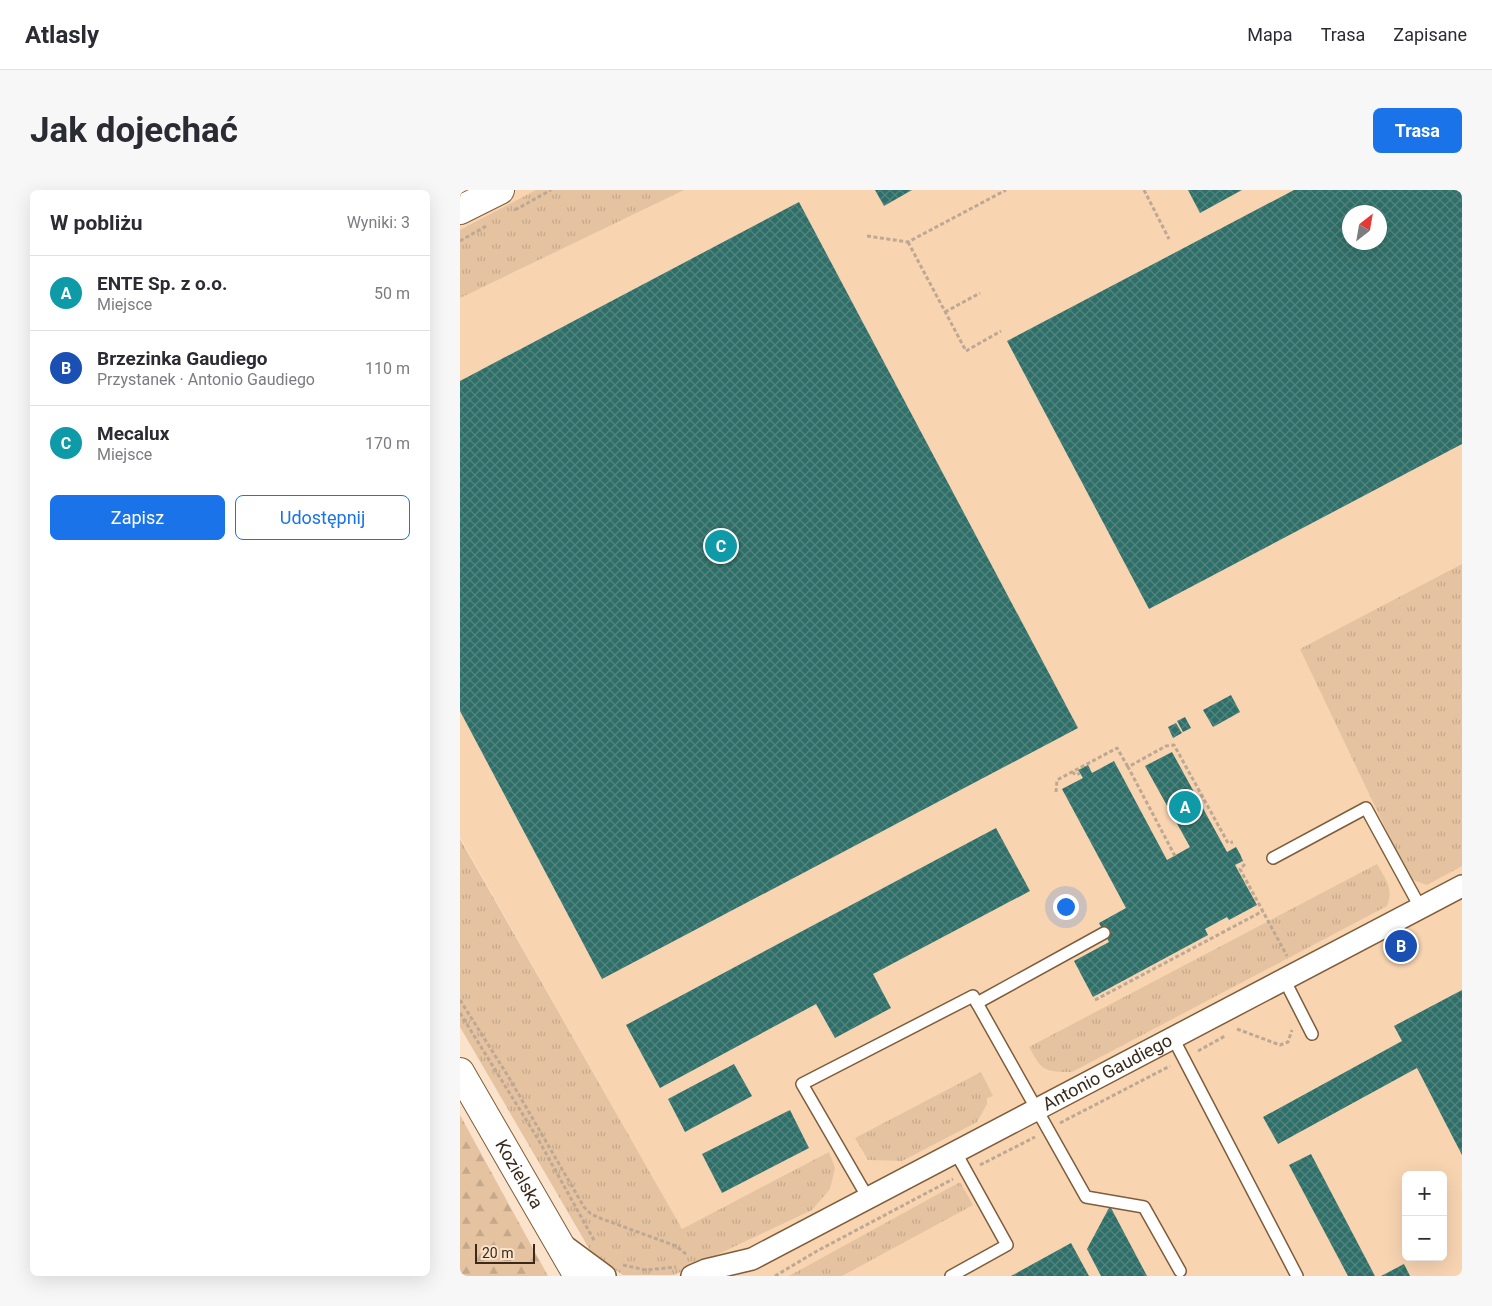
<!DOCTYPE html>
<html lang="pl">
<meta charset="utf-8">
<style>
:root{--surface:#fff;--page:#f7f7f7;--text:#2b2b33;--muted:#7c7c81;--line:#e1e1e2;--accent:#1a73e8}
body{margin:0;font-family:Roboto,sans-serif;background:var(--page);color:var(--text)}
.controls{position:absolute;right:15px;bottom:15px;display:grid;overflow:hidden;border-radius:8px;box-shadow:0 5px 20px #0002}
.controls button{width:45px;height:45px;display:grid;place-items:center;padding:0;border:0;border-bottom:1px solid var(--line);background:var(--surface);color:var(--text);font:25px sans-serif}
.compass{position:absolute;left:882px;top:15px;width:45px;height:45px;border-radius:50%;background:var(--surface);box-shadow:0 5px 20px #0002;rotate:31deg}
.scale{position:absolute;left:15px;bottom:12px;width:60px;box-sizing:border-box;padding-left:5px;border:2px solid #392a1b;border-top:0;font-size:14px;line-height:18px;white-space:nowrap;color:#392a1b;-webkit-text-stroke:4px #fae2cb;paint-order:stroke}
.you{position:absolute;left:605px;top:716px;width:18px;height:18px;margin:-12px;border:4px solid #fff;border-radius:50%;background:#1a73e8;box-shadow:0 0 0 8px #1a73e833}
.badge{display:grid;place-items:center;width:32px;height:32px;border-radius:50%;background:var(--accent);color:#fff;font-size:16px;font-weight:700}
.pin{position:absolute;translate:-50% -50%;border:2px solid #fff;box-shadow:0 1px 5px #0006}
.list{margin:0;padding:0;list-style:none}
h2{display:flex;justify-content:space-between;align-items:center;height:65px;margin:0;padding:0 20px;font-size:21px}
h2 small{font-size:16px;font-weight:400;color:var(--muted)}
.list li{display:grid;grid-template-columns:32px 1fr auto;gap:15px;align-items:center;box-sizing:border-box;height:75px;padding:0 20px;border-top:1px solid var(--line)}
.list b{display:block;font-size:19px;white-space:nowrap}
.list p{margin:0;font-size:16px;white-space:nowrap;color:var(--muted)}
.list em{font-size:16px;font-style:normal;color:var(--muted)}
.actions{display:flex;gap:10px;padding:15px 20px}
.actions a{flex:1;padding:11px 0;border:1px solid var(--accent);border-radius:8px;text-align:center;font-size:18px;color:var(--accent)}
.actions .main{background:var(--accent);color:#fff}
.map{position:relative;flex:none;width:1002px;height:1086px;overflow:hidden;border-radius:8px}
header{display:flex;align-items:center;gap:30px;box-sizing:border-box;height:70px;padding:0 25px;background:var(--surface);border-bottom:1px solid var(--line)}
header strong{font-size:24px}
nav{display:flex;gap:28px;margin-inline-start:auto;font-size:18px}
.intro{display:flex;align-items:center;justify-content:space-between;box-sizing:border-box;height:120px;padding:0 30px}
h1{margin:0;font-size:35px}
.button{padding:12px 22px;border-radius:8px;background:var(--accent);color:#fff;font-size:18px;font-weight:700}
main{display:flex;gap:30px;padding:0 30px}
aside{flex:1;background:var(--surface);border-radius:8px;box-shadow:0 5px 20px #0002}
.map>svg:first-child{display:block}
.built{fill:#f8d4b1;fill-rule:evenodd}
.grass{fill:url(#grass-tufts)}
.forest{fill:url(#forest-firs)}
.building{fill:url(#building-cross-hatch);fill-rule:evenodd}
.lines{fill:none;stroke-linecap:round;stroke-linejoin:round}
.lane-casing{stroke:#7f5d3a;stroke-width:14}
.street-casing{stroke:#7f5d3a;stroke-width:24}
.secondary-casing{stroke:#7f5d3a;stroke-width:30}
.path{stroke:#bda893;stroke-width:3;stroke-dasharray:4 2.5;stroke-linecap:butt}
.lane{stroke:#fff;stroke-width:11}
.street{stroke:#fff;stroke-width:21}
.secondary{stroke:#fff;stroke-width:28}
.labels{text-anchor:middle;stroke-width:5;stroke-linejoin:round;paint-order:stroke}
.street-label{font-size:18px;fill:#392a1b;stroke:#fae2cb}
</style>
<header>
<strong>Atlasly</strong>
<nav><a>Mapa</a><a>Trasa</a><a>Zapisane</a></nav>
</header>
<div class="intro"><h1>Jak dojechać</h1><a class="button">Trasa</a></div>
<main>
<aside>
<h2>W pobliżu<small>Wyniki: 3</small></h2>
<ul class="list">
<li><span class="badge" style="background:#0f9aa8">A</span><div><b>ENTE Sp. z o.o.</b><p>Miejsce</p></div><em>50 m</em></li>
<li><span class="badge" style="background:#1a4fb4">B</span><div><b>Brzezinka Gaudiego</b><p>Przystanek · Antonio Gaudiego</p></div><em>110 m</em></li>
<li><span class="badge" style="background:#0f9aa8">C</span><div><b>Mecalux</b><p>Miejsce</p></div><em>170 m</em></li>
</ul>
<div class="actions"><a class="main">Zapisz</a><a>Udostępnij</a></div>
</aside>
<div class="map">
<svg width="1002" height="1086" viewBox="0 0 1002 1086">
<defs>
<pattern id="grass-tufts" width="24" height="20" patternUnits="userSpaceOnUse" patternTransform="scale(1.25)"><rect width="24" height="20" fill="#e5c3a1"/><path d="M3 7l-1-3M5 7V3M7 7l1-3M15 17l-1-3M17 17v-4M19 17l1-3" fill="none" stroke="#c5a88a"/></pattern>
<pattern id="forest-firs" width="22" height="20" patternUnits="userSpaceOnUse" patternTransform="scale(1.25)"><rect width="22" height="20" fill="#e5c3a1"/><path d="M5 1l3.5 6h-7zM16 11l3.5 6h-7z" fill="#c5a88a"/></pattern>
<pattern id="building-cross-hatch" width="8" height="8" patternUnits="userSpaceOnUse" patternTransform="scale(1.25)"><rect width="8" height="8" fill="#2e7069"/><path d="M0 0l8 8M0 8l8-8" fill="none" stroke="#54847e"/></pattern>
</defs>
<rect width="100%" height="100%" fill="#fae2cb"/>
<path class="built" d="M0,0h1002v1086h-754l-248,-439zM889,22h30v30h-30zM946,985h37v82h-37z"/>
<g class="grass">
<path d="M76,0h148l-224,108v-68z"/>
<path d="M1002,374v302l-35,19 -16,-6 -8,-14 -103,-216z"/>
<path d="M0,649l222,390 147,-77 6,16 -5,21 -18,21 -138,65h-51l-29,-18 -134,-230z"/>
<path d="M917,674c8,14 17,25 10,42l-315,166c-28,0 -30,-1 -43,-25z"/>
<path d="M521,882l12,24 -6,2v6l-10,18 -75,39 -34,-1 -13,-22z"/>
<path d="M500,992l13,23 -131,71h-53z"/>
</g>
<path class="forest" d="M0,925l88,161h-88z"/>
<g class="building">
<path d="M415,0h37l-28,16z"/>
<path d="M728,0h54l-42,23z"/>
<path d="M834,0h168v254l-313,165 -142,-268zM889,22h30v30h-30z"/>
<path d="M339,12l279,526 -476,251 -142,-268v-330z"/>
<path d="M771,505l9,17 -27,15 -10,-17z"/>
<path d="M725,527l6,11 -8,4 -6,-11z"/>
<path d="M716,533l6,10 -9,5 -5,-11z"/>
<path d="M712,562l55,100 9,-5 4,7 3,7 -8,4 22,40 -28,15 -2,-3 -22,12 3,6 -115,62 -19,-36 35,-19 -10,-19 27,-15 -64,-119 21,-11 -5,-8 10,-5 4,8 22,-12 53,99 23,-13 -45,-81z"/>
<path d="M536,638l34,63 -157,83 18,34 -56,30 -19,-34 -156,84 -34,-63z"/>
<path d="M1002,800v165l-45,-87 -139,76 -15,-27 139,-76 -8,-15z"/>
<path d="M274,874l18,32 -67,36 -17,-33z"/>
<path d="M330,920l19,38 -87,45 -20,-39z"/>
<path d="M851,964l64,122h-27l-59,-111z"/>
<path d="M650,1016l37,70h-46l-14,-27z"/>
<path d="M611,1053l18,33h-78z"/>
<path d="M944,1074l6,12h-29z"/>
</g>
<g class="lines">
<g class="lane-casing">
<g id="lane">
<path d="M813,668l93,-50 54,99"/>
<path d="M824,789l28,55"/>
<path d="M517,813l127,-70"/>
<path d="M713,848l124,238"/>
<path d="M408,1008l-66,-114 171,-88 113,201 58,10 36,64"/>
<path d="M491,1086l56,-31 -51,-92"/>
</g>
</g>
<g class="street-casing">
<g id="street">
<path d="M103,1055l42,31"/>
<path id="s1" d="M232,1086l14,-6 46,-11 710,-373"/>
</g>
</g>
<g class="secondary-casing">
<g id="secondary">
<path d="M0,20l40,-20"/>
<path id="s2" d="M0,882l118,204"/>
</g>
</g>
<g class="path">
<path d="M684,0l25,49"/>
<path d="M55,20l36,-20"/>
<path d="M407,46l41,6 98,-52"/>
<path d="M0,51l28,-16"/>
<path d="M448,52l58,109 35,-20"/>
<path d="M485,122l35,-19"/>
<path d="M612,582l4,3 4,-2"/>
<path d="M596,602l1,-12 60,-32 11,19"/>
<path d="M715,666l-47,-89 38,-21 8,-1 54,98 5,-1"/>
<path d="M785,674l-5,5 47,87"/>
<path d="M0,810l48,76 76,131 6,6 7,4 79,29 11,9"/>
<path d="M635,810l168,-89"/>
<path d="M0,823l78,126 57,103"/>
<path d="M777,839l43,16 8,-3 4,-12"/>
<path d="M738,861l27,-15"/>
<path d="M600,933l110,-57"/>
<path d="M520,975l55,-28"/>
<path d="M163,1075l23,5 30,-3"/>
<path d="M315,1086l42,-25 136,-72"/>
</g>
<use href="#lane" class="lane"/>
<use href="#street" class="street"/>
<use href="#secondary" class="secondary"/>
</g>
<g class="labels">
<g class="street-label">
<text dy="6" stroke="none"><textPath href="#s1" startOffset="464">Antonio Gaudiego</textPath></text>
<text dy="6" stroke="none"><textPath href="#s2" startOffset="118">Kozielska</textPath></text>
</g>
</g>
</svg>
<div class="controls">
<button>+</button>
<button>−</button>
</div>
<svg class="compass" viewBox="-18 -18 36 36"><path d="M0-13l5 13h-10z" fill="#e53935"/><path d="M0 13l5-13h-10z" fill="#7c7c81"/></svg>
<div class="scale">20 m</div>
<div class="you"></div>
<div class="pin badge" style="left:725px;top:617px;background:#0f9aa8">A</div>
<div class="pin badge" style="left:941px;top:756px;background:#1a4fb4">B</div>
<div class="pin badge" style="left:261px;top:356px;background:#0f9aa8">C</div>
</div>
</main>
